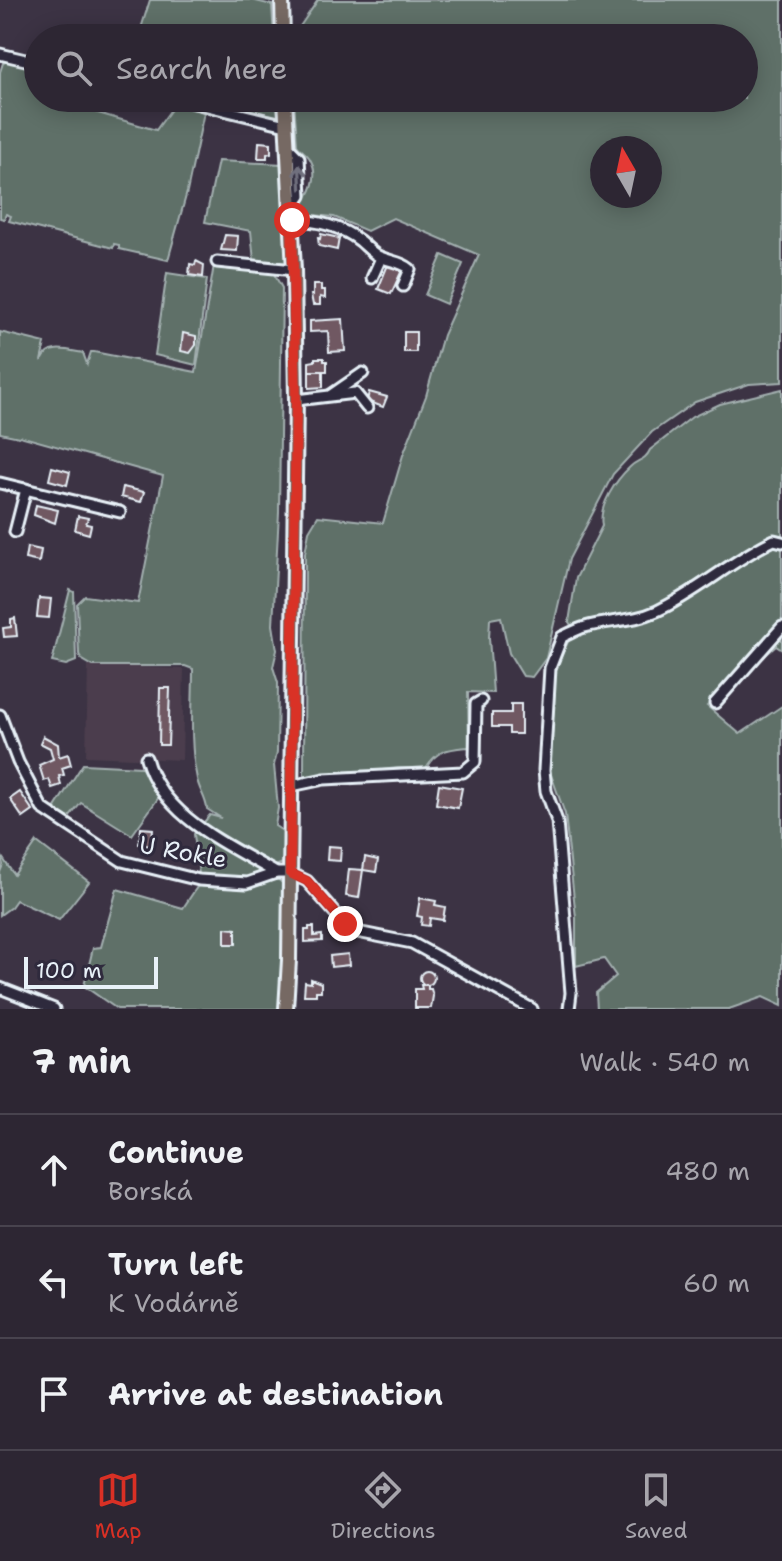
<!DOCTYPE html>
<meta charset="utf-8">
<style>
:root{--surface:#2d2633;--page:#39323f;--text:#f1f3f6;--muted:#a7a5ac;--line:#48434e;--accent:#d93025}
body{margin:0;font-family:"Shantell Sans",sans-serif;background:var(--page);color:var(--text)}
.compass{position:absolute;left:590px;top:136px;width:72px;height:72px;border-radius:50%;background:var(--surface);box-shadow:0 4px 20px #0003;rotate:351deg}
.scale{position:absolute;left:24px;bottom:20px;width:134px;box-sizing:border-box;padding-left:8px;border:4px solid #e8f1f8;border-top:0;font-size:22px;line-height:28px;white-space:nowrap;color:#e8f1f8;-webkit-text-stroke:6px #2f2a3d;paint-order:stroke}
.stop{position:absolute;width:24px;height:24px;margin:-18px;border:6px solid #d93025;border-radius:50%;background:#fff}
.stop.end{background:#d93025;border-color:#fff;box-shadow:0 2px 8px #0008}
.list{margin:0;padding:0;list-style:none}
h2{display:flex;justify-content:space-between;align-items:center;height:104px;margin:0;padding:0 32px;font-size:34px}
h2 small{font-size:26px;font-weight:400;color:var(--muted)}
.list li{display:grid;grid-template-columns:52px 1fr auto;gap:24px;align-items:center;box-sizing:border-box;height:112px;padding:0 32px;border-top:2px solid var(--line)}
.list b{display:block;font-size:30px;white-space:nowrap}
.list p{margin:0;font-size:26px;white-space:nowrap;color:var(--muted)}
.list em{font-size:26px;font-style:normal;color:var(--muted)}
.icon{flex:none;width:44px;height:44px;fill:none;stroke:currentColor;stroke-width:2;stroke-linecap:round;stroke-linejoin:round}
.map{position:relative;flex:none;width:782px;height:1009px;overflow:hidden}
.search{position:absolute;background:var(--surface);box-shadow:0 4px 20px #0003;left:24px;right:24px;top:24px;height:88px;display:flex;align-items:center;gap:20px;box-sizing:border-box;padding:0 28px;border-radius:44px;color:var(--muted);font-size:30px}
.sheet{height:440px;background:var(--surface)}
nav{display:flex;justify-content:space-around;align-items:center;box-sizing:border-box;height:112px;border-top:2px solid var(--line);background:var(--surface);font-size:22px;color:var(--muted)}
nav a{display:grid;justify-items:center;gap:4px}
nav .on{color:var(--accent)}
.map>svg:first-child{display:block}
.built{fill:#4b3e4d}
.green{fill:#5e6f67;stroke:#a3b0b0;stroke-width:2;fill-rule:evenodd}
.building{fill:#6f5862;stroke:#e8f1f8;stroke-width:2}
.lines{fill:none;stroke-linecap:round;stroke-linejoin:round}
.minor-casing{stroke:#e8f1f8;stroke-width:15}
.major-casing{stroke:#e8f1f8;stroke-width:18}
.minor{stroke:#2f2a3d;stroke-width:9}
.major{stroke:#766964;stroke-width:12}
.oneway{stroke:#70707e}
.route{stroke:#d93025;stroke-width:10}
.labels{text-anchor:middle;stroke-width:6;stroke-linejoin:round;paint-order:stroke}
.street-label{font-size:24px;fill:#e8f1f8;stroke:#2f2a3d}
</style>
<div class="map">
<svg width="782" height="1009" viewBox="0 0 782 1009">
<rect width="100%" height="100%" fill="#3c3344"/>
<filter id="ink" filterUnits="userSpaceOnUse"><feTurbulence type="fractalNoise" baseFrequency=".0125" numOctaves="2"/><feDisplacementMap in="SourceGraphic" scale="16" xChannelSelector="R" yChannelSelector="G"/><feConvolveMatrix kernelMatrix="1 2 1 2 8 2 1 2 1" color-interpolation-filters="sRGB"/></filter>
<g filter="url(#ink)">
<path class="built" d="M88,665l96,4 -2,91 -96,-4z"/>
<g class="green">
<path d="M150,0h102l20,5 2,33h-136z"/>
<path d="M318,0h464v382l-33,2 -54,18 -43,30 -39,42 -44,85 -23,99 -14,19 -9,-1 -14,-23 -8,-36 -11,2 -1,19 4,55 -25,-1 1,55c-20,2 -32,2 -43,21h-28l-94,11 1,-226 4,-22 9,-15 65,7 20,-68 23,-59 17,-61 36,-80 -86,-37 -26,13 -33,-14 -33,-3 -2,-7c12,-12 21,-31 11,-48 -2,-5 -10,-9 -13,-14l-3,-47h450v-60h-452zM602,148h48v48h-48z"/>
<path d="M9,60l29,6v32h35l1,8 82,24 19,-26 29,8 -17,80 -19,68 -49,-11v-4l-5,-1 -1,4 -104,-27 2,-5 -5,-2 -2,5 -4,-1v-146l3,-9z"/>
<path d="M197,98h80l1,18z"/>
<path d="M218,161l66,3 5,102 -35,-5 -3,-30 -46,-9z"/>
<path d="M442,255l21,9 -17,40 -21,-9z"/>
<path d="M214,265l60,9 8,14 -3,224 -6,113 4,25 -4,17 5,16 -1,69 -3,13 4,43 -3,18 9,6 -1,31 -39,15 -45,-3 -5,-41 16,-19 11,3 -14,-9c-1,-11 -8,-19 -10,-30 -8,-35 -4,-74 -4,-110l-8,-3h-92l-12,-7 -2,-5 -2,-50 8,-8 53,7 25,-127 -143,-40 -1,1 -19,-4v-101l45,11 -4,18c7,-17 26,-11 42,-8l4,11 4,-12h3l102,20z"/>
<path d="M167,273l40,6 -11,86 -41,-10z"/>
<path d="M782,389v261l-6,-4 -69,60 33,28 42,-28v300l-19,-9 -34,12h-132l-1,-16 20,-17 -12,-17 -28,7v-48l-11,-104 -16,-45 6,-99 21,-46 -5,1 -2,-3 7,-44 26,-52c-4,-20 14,-46 28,-59 8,-8 15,-6 20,-17l42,-33 28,-13z"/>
<path d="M70,590l4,2 2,69 -10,4 -14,-3z"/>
<path d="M83,764l58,3 18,30 -27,38 -51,-32 -12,15 -15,-9z"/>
<path d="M37,842l52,40 -30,38 -43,-20 -5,7 -11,8v-43l3,-7 -3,-11 14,21z"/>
<path d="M277,878l6,6 -3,125h-163l-33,-23 9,-38 8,-1 16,-58 66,19 16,-24 49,4z"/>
</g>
<g class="building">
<path d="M259,142l12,1v10l-4,1v4h-9z"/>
<path d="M321,234l18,4 -2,12 -18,-4 -1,-8 2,1z"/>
<path d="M225,235l13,1 -1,15 -16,-1z"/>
<path d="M196,261l8,4 -1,12 -14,-2 1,-11 5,1z"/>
<path d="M389,262l14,6 -12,26 -13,-5z"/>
<path d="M313,285h8v5h4v8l-5,-1v8h-7l-2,-10h2z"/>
<path d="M343,319l2,32 -16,1 -1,-21 -18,1v-11z"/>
<rect x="404" y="332" width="12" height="20"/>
<path d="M183,333l13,3v9l-6,8 -9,-2z"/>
<path d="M315,358h9v3h3v10h-18v-9l6,-1z"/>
<path d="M309,371h14v16l-14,1z"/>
<path d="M369,392l18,5 -4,10 -16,-6z"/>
<path d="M52,467l18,5 -3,13 -18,-5z"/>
<path d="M123,487l21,5 -3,10 -20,-5z"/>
<path d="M36,505l22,5 -3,13 -21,-8z"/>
<path d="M78,516l10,2 -2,6 5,1 -2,9 -14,-4z"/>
<path d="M27,547l14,3 -2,12 -14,-3z"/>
<path d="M39,598l12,1 -2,19 -12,-1z"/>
<path d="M15,618l2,18 -13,1 -1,-9 8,-1v-8z"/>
<path d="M160,688h10l-2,57h-9z"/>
<path d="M511,704h10v30h-12v-7h-17v-14h19z"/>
<path d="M43,736l15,8 1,13 9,-3 3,11 -9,3 2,7 -5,1 2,9 -9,3 -3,-9 -5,2 -5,-16 14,-6 -3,-11 -10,-5z"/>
<path d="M439,784l23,4 -4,20 -22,-4z"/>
<path d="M20,792l13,19 -10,7 -13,-19z"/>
<path d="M141,828l12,1 -2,17 -12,-2z"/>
<path d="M328,846l13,1 -1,14 -13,-1z"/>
<path d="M365,857l13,3 -2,12 -13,-2z"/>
<path d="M349,869l14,1 -4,28 -13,-2z"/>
<path d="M420,898l16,3 -1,4 10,2 -2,13 -13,-2 -1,8 -8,-1 1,-8 -5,-1z"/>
<path d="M309,927h5v9l8,-1v6l-17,1v-12h4z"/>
<path d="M225,928l11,1v15h-11z"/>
<path d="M348,954l1,11 -18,2 -1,-11z"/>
<circle cx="427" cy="978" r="7"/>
<path d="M311,979l10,4v8h-5v4h-12l1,-13 6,1z"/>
<path d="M421,985h7v4h3l2,7 -2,12h-16v-19h7z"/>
</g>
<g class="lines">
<g class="minor-casing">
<g id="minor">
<path d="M0,54l38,9"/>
<path d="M174,98l112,27"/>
<path d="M287,146l12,12 2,38 -10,14"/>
<path d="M292,220c23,0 49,6 68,21 6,5 13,13 20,16 11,5 20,4 30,12l-7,17"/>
<path d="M217,262l77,8"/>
<path d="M372,278l9,-20"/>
<path d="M331,395l32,-22"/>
<path d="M296,400l59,-7 12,15"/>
<path d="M0,483l120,29"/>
<path d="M15,532l11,-43"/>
<path d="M715,703l67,-76"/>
<path d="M0,715l18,47 24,46 80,53 77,19 48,3 29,-10h14l17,8 38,43 12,8 55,11 120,66"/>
<path d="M146,758c16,59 81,86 130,115"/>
<path d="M291,786l33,-7 139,-7 12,-10 1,-58 5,-3"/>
<path d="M0,988l54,21"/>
<path d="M569,1009l2,-16 -14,-172 -11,-30 -2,-21 6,-102 12,-31c7,-3 15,-8 23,-10 24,-7 48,-5 72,-16 42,-20 75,-51 117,-71l8,2"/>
</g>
</g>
<g class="major-casing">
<g id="major">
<path d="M282,0l1,38"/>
<path d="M285,98l9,172 2,130 -7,560 -3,49"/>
</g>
</g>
<use href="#minor" class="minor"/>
<use href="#major" class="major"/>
</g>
<defs><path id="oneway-shaft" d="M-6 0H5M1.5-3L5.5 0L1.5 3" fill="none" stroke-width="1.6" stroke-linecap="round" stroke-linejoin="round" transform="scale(2)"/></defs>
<use class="oneway" href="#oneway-shaft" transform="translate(300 177) rotate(-93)"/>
</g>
<g class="lines" filter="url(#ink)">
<path class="route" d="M292,220l4,180 -6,473 17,8 38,43"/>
</g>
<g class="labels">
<g class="street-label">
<text transform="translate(183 852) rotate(10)" y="8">U Rokle</text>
</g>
</g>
</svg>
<svg class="compass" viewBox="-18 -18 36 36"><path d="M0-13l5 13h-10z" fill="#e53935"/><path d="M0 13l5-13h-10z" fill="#a7a5ac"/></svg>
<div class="scale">100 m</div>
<div class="stop" style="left:292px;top:220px"></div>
<div class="stop end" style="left:345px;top:924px"></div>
<div class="search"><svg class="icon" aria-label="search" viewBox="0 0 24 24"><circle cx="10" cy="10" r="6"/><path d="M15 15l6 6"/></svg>Search here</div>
</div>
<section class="sheet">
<h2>7 min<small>Walk · 540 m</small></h2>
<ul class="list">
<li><svg class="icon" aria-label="ahead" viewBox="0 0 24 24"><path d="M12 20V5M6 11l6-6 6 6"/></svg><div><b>Continue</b><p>Borská</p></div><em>480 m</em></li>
<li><svg class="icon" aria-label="left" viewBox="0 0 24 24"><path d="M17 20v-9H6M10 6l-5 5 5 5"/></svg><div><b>Turn left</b><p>K Vodárně</p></div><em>60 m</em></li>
<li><svg class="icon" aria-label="arrive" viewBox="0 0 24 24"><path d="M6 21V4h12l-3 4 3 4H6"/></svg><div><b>Arrive at destination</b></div></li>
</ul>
</section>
<nav>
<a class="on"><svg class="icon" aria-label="map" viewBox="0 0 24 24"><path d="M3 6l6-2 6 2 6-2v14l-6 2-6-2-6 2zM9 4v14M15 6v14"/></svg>Map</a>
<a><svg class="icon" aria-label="directions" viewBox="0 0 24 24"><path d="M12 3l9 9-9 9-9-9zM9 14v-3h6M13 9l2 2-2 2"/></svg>Directions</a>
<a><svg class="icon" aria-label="saved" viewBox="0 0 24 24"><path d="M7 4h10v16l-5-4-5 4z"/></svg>Saved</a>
</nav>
